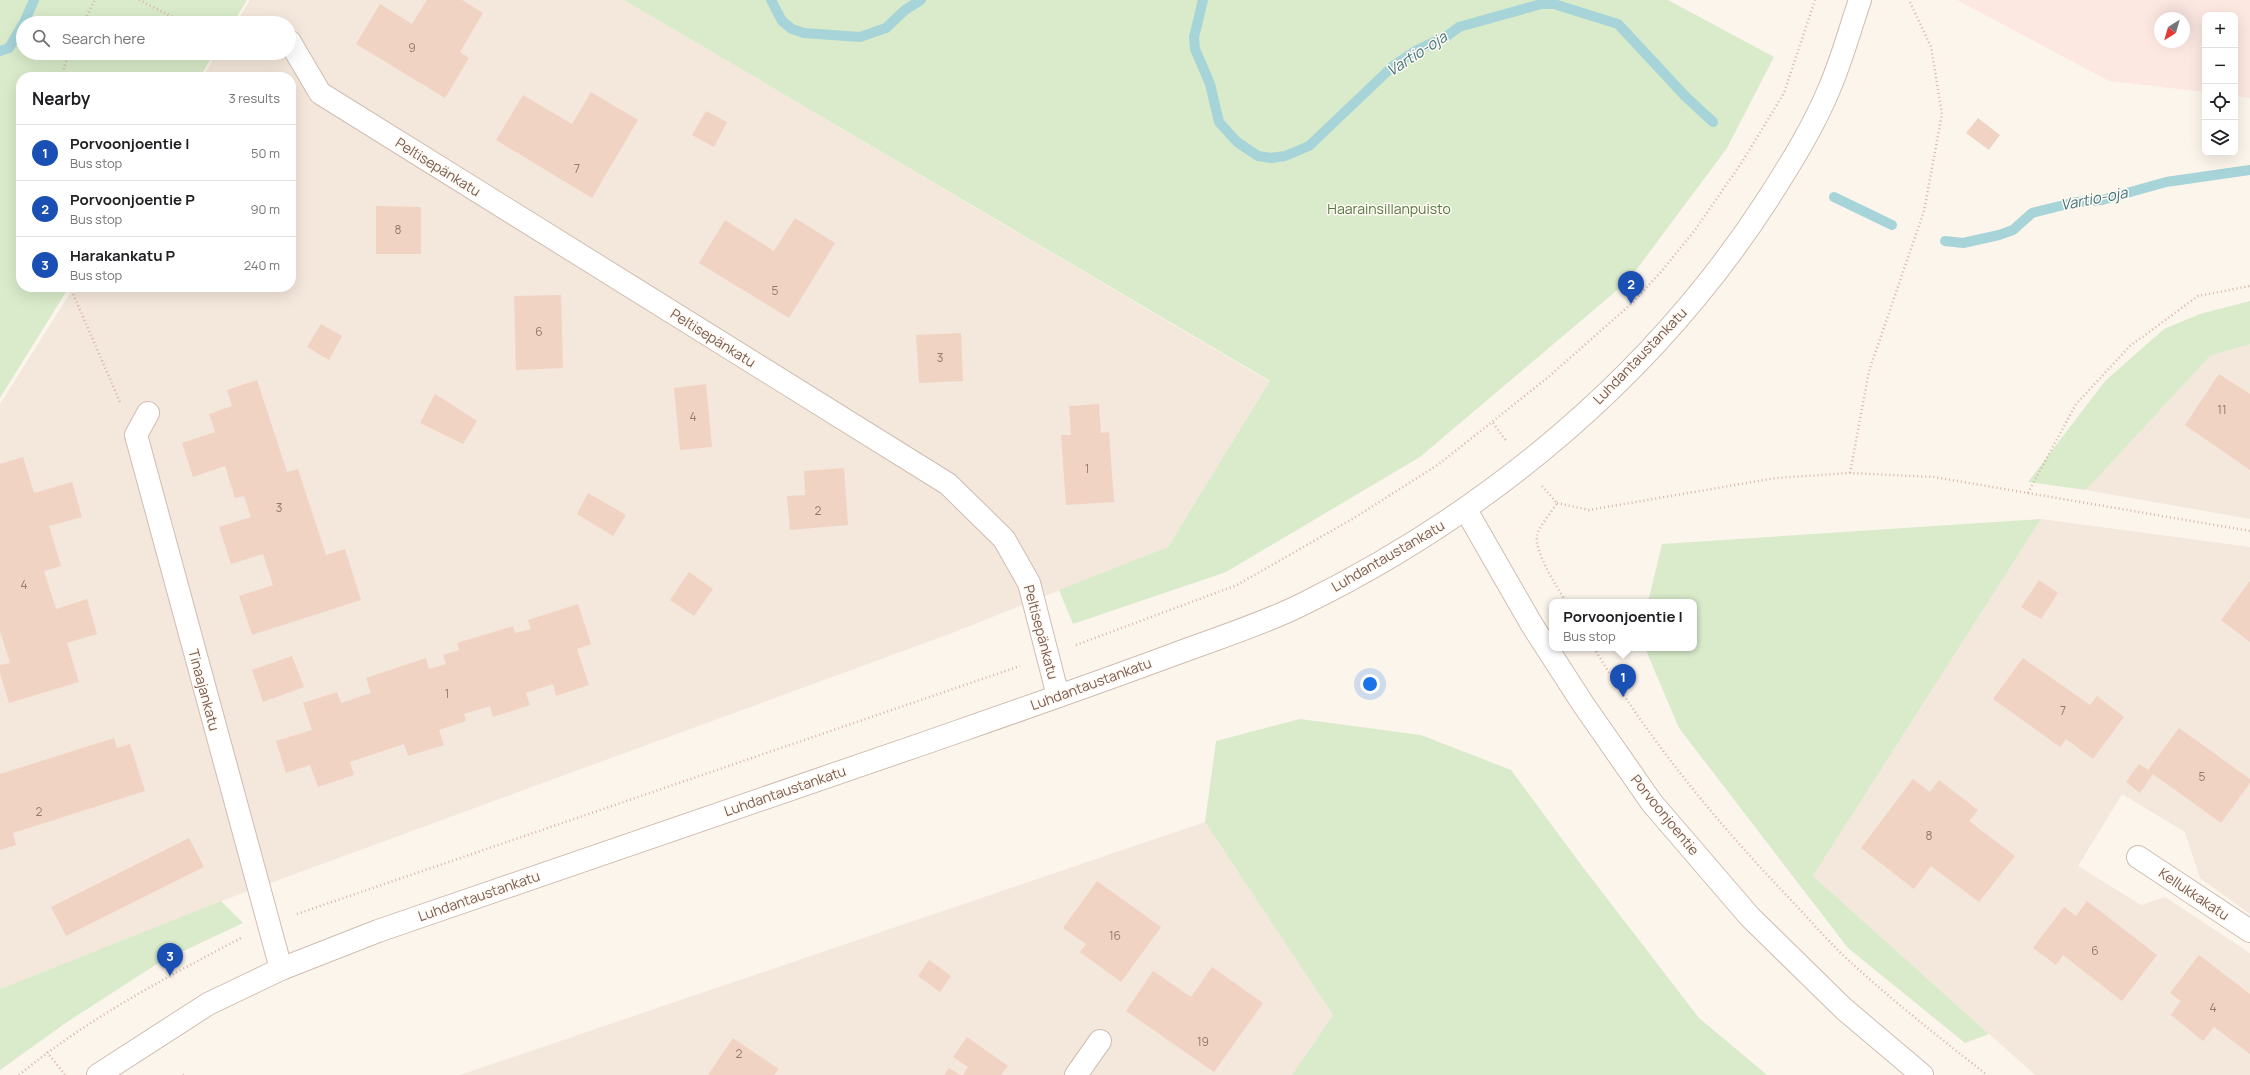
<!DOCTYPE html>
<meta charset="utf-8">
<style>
:root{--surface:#fff;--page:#f6f6f6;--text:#202124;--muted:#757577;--line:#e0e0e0;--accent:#b45309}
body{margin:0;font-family:Manrope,sans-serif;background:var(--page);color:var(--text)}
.controls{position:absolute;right:12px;top:12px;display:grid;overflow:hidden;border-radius:8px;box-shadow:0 4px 16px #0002}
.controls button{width:36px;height:36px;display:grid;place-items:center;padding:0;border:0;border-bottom:1px solid var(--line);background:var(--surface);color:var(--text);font:20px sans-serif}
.compass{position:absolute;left:2154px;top:12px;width:36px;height:36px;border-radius:50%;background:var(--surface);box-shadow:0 4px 16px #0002;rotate:217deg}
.you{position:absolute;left:1370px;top:684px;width:14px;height:14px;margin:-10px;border:3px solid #fff;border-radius:50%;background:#1a73e8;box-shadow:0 0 0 6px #1a73e833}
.badge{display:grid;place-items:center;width:26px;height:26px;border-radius:50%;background:var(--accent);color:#fff;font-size:13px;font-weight:700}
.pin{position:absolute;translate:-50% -33px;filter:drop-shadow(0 1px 2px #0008)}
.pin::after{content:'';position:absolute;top:21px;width:14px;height:12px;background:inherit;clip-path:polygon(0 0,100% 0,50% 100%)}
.popup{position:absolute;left:1549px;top:599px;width:148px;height:52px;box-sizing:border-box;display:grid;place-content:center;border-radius:8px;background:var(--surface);filter:drop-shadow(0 1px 3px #0005);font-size:13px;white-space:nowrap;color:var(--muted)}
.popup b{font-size:15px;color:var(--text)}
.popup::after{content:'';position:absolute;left:50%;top:100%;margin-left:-8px;border:8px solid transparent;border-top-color:var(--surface)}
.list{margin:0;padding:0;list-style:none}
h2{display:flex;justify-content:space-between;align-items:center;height:52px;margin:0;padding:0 16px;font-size:17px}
h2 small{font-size:13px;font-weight:400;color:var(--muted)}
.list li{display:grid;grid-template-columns:26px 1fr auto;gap:12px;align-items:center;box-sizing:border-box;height:56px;padding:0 16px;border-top:1px solid var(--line)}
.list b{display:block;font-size:15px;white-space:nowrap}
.list p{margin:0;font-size:13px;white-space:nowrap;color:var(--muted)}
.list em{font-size:13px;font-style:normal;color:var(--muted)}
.icon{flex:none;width:22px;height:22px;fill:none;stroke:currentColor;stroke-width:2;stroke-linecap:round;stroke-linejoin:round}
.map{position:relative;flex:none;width:2250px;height:1075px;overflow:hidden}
.search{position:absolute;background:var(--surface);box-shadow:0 4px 16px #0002;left:16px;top:16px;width:280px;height:44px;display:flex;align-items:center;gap:10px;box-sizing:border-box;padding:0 14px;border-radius:22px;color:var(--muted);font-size:15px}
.panel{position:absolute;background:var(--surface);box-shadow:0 4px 16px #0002;left:16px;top:72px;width:280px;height:220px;border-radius:16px}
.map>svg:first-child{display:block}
.residential{fill:#f4e7db}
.commercial{fill:#fce7e1;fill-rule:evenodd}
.green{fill:#d9ebca}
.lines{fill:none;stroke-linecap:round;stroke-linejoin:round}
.stream{stroke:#a6d4d8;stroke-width:10}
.building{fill:#f1d3c4}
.minor-casing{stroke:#cfbdb1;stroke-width:24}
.path{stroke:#d7b6a6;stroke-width:2.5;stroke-dasharray:1 3;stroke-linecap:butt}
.minor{stroke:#fff;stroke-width:22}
.labels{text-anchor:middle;stroke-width:3;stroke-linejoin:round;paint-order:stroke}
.number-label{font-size:12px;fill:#96796c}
.street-label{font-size:14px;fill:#785b4e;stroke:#fff9f3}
.park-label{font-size:14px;fill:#567843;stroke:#fff9f3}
.water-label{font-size:15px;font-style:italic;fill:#42767c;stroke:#fff9f3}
</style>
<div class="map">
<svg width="2250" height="1075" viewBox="0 0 2250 1075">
<rect width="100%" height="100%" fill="#fcf5ec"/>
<g class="residential">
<path d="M250,0h374l646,382 -102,165 -216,86 -731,268 -221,88v-585l74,-117h217v-210h-88l14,-24h72v-30h-53z"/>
<path d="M2250,344v175l-164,-29 124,-134z"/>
<path d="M2041,519l209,28v367l-50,-36 -15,-46 -63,-38 -44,72 63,39 24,-8 85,56v122h-215l-222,-199z"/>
<path d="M1205,822l128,193 -41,60h-832z"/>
</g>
<path class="commercial" d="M1957,0h293v98l-15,-2v-81h-30v77l-96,-11zM2160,18h24v24h-24z"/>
<g class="green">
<path d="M0,0h247l-14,23h-210v30h191l-14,24h-179v210h48l-69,111z"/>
<path d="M624,0h1044l106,57 -47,91 -99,133 -208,176 -194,115 -153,52 -14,-34 109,-43 102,-166z"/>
<path d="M2250,301v43l-40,12 -124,134 -58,-8 77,-101 59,-52 36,-15z"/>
<path d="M2041,519l-228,357 176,158 -24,9 -117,-95 -169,-220 -34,-80h49v-46h-46l14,-58z"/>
<path d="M1300,719l121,16 90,35 71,96 117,152 68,57h-475l41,-60 -128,-193 11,-81z"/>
<path d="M221,901l22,22 -83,39 -93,60 -67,48v-81z"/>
</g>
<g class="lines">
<g class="stream">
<path d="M771,0l11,21 10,8 12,4 56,4 26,-9 19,-18 16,-10"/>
<path d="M1203,0l-9,37 1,12 15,35 9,38 18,20 21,14 13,2 14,-2 24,-10 84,-80 24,-16 30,-14 12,-9 82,-23h13l64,20 67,72 28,26"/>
<path d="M24,23l10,-23"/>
<path d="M0,51l9,-3 14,-24"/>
<path d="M1834,197l58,28"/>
<path d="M1945,241l18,2 36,-8 14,-5 19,-17 44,-11 26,-2 64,-18 84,-12"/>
</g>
</g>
<g class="building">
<path d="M427,0h35l21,13 -23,39 9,6 -24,40 -89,-54 24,-40 32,20z"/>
<path d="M591,92l47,28 -46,78 -96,-58 27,-45 49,29z"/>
<path d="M706,111l21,11 -13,25 -22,-12z"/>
<path d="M1978,118l22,17 -11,15 -23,-17z"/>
<path d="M376,206l45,1v47h-45z"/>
<path d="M795,218l40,25 -46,75 -90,-55 26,-43 49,31z"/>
<path d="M561,295l2,73 -47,2 -2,-74z"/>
<path d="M321,324l21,12 -13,24 -22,-13z"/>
<path d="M961,333l2,48 -44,2 -3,-48z"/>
<path d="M2219,374l31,20v76l-65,-45z"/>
<path d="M257,380l30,92 11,-3 28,86 19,-6 16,51 -109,35 -13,-39 34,-11 -10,-31 -32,10 -12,-37 32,-10 -7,-21 -9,2 -10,-32 -32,11 -11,-34 33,-11 -6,-18 23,-8 -5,-16z"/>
<path d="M706,384l6,63 -32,3 -6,-62z"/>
<path d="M435,394l42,27 -14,23 -43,-21z"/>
<path d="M1099,404l2,29 8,-1 5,70 -48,3 -5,-70h10l-2,-29z"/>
<path d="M23,457l11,36 38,-11 10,35 -33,9 12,40 -17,5 12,38 31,-10 10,35 -30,9 12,39 -70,21 -9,-30v-8l10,-2 -10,-32v-167z"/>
<path d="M844,468l4,57 -58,5 -3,-34 18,-1 -1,-24z"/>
<path d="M588,493l38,22 -13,21 -36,-22z"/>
<path d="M689,572l24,17 -19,27 -24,-16z"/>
<path d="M2039,580l19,13 -17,26 -20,-12z"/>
<path d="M2250,581v61l-29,-22z"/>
<path d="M578,604l13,40 -14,5 12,36 -33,11 -3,-12 -27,9 4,12 -37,12 -3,-11 -26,8 2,7 -27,9 5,15 -36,11 -4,-12 -54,18 4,13 -36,12 -8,-22 -24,8 -10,-32 36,-11 -9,-27 34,-11 4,11 30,-10 -5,-15 60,-20 3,11 17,-5 -3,-9 16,-5 -2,-7 56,-17 2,7 16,-4 -3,-9z"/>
<path d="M292,656l12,31 -41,15 -11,-32z"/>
<path d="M2023,658l67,47 7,-9 27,21 -31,42 -27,-20 -6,8 -67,-48z"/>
<path d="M2179,728l71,51v4l-29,40 -68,-49 -13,19 -14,-11 13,-18 9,6z"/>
<path d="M114,738l3,10 13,-4 15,47 -132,42 3,12 -16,5v-76z"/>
<path d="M1913,779l17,13 9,-12 39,30 -9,11 46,35 -36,46 -48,-36 -17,23 -53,-41z"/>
<path d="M189,838l15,29 -138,69 -15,-29z"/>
<path d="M1097,881l64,46 -40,55 -41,-30 6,-8 -23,-16z"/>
<path d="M2087,901l70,54 -35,46 -59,-46 -7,10 -23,-17 31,-41 12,9z"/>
<path d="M2199,955l51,39v60l-36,-27 -11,14 -32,-26 10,-14 -11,-8z"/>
<path d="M929,960l22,16 -11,16 -22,-16z"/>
<path d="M1212,967l51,36 -49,69 -88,-61 27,-40 38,26z"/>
<path d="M967,1037l41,29 -7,9h-38l5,-8 -15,-10z"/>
<path d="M733,1038l46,31 -5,6h-66z"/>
<path d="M949,1068l11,7h-16z"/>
</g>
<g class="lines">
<g class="minor-casing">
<g id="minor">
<path d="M290,42l30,51 628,391 56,55 25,44 29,113"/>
<path d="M148,413l-12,22 145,534"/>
<path d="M1466,510l66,115 51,79 69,99 98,114 94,92 78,66"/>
<path d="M2138,857l112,74"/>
<path d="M98,1075l110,-71 73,-35 97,-38c182,-63 364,-126 547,-188 83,-29 167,-58 250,-89 43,-16 88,-30 128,-50 187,-92 352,-230 465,-405 23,-36 46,-73 62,-112 12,-28 20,-58 30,-87"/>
<path d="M1076,1075l24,-34"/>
</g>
</g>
<g class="path">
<path d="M139,0l46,23"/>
<path d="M83,23l12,-23"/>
<path d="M61,77l8,-24"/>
<path d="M70,287l50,115"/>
<path d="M1493,423l14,19"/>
<path d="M1850,473l19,-102 55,-160 18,-97 -11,-67 -22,-47"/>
<path d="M1542,486l15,17c-5,8 -18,24 -20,32 -3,18 20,51 29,67"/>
<path d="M2028,493l48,-89 54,-58 68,-50 52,-10"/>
<path d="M1557,503l32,7 187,-32 74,-5 84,4 316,54"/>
<path d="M1076,645l161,-60 117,-67 85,-54 107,-85 85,-75 29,-31 35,-43 47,-68 42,-69 31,-93"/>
<path d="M1594,648c55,92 123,175 197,252 18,19 35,39 54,57 45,42 94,80 142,118"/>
<path d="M297,914l723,-248"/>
<path d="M47,1052l18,23"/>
<path d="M19,1075c68,-56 146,-97 224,-138"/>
<path d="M183,1075l3,-2"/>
</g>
<use href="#minor" class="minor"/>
</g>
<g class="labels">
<g class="number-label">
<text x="412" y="52">9</text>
<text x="577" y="173">7</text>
<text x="398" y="234">8</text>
<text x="775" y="295">5</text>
<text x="539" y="336">6</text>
<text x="940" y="362">3</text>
<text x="2222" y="414">11</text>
<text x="693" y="421">4</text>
<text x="1087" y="473">1</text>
<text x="279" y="512">3</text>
<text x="818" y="515">2</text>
<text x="24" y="589">4</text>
<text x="447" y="698">1</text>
<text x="2063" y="715">7</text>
<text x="2202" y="781">5</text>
<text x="39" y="816">2</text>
<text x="1929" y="840">8</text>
<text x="1115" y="940">16</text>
<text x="2095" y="955">6</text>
<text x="2213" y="1012">4</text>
<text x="1203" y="1046">19</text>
<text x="739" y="1058">2</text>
</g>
<g class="street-label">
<text transform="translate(438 167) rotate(32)" y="5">Peltisepänkatu</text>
<text transform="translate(713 338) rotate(32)" y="5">Peltisepänkatu</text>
<text transform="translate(1640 356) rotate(-46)" y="5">Luhdantaustankatu</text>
<text transform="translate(1388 556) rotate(-30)" y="5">Luhdantaustankatu</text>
<text transform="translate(1041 632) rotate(75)" y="5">Peltisepänkatu</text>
<text transform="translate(1091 684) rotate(-20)" y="5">Luhdantaustankatu</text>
<text transform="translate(204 690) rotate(75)" y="5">Tinaajankatu</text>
<text transform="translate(785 791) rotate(-19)" y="5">Luhdantaustankatu</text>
<text transform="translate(1665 815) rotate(51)" y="5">Porvoonjoentie</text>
<text transform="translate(2194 894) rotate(34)" y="5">Kellukkakatu</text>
<text transform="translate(479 896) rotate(-19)" y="5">Luhdantaustankatu</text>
</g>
<g class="park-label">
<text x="1389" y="214">Haarainsillanpuisto</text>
</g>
<g class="water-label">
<text transform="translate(1417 54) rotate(-33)" y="5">Vartio-oja</text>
<text transform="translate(2094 199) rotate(-11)" y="5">Vartio-oja</text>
</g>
</g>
</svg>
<div class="controls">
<button>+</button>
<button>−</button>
<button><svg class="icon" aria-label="locate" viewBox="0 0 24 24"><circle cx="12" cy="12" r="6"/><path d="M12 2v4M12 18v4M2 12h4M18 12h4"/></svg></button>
<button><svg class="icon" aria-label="layers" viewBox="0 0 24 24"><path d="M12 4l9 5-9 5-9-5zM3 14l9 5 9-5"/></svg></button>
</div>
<svg class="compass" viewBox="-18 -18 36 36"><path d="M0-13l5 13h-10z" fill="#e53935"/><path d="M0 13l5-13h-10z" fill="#757577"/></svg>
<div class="you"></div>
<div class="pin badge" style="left:1623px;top:697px;background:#1a4fb4">1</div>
<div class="popup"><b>Porvoonjoentie I</b>Bus stop</div>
<div class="pin badge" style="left:1631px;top:304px;background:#1a4fb4">2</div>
<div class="pin badge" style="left:170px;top:976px;background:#1a4fb4">3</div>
<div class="search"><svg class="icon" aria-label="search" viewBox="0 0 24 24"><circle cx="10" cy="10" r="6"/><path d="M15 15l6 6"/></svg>Search here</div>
<section class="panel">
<h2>Nearby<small>3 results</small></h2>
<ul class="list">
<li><span class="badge" style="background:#1a4fb4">1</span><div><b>Porvoonjoentie I</b><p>Bus stop</p></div><em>50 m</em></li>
<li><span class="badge" style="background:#1a4fb4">2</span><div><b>Porvoonjoentie P</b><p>Bus stop</p></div><em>90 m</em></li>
<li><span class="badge" style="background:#1a4fb4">3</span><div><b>Harakankatu P</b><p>Bus stop</p></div><em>240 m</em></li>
</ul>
</section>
</div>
